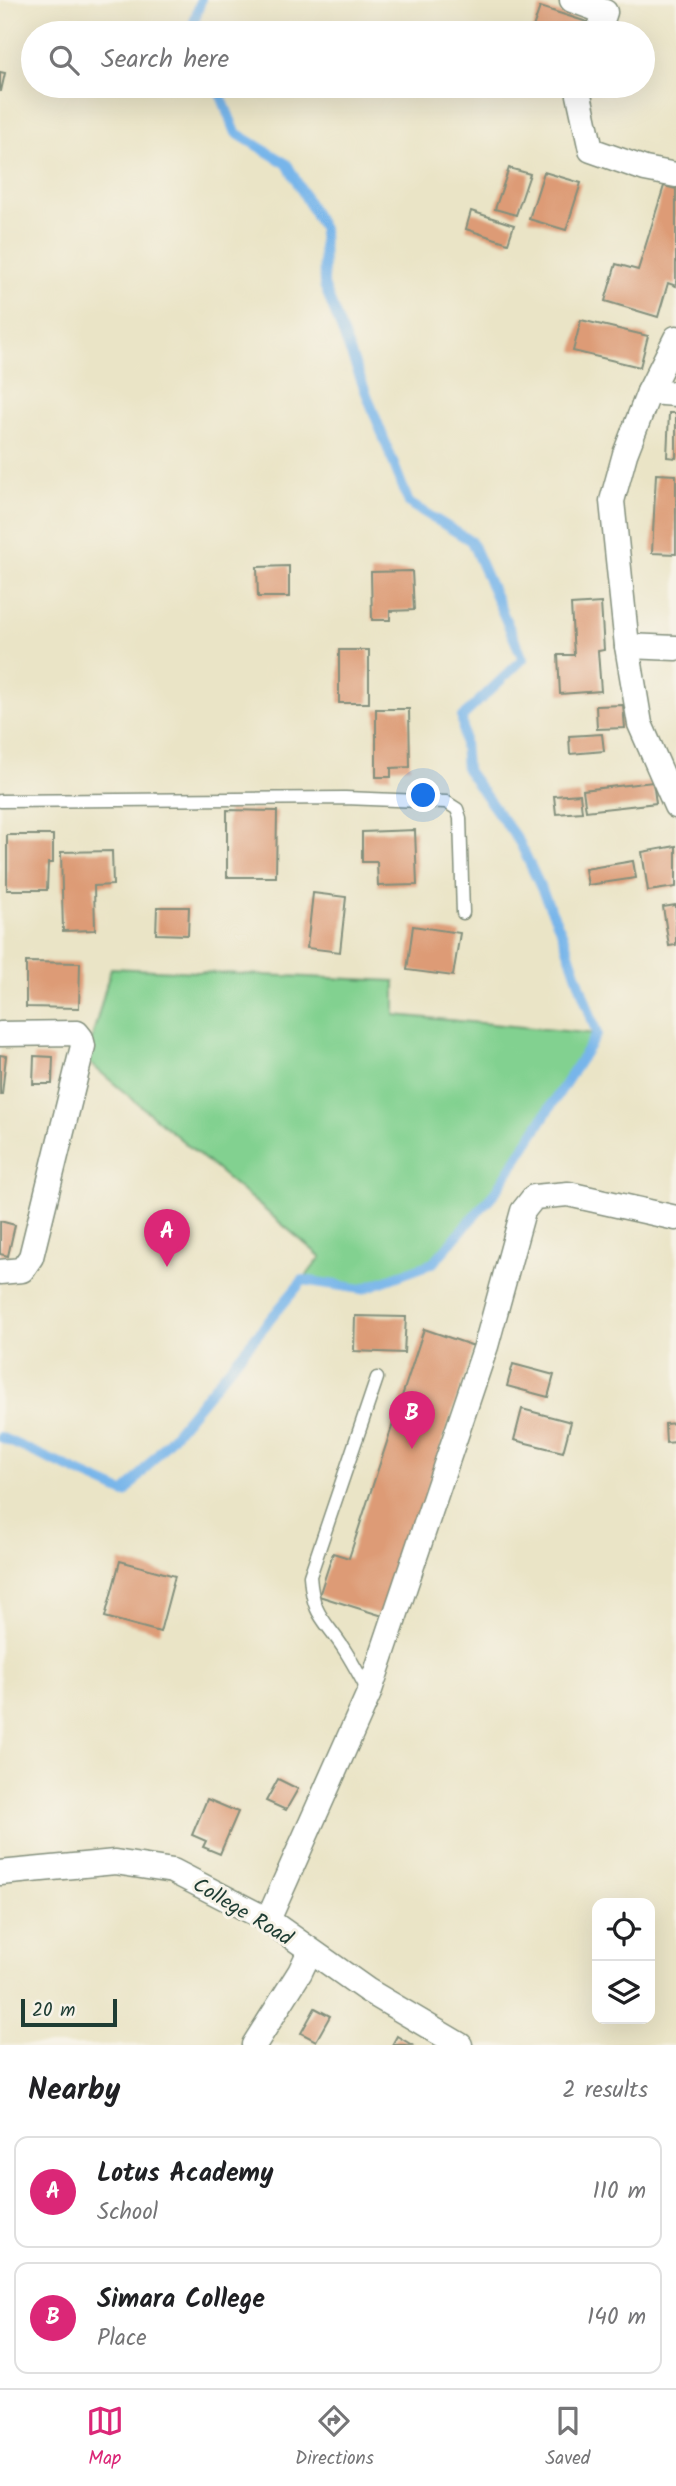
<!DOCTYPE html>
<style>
:root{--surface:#fff;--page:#f6f6f6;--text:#202124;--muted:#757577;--line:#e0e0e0;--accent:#db2777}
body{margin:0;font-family:Kalam,sans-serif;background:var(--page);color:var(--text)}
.controls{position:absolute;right:21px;bottom:21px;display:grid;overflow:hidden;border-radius:14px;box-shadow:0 7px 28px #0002}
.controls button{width:63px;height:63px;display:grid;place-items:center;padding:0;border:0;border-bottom:2px solid var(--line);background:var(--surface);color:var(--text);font:35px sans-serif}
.scale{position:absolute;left:21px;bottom:18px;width:96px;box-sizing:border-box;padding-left:7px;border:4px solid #1f3d34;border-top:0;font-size:19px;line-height:24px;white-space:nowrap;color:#1f3d34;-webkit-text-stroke:5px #f7f3e8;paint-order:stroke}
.you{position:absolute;left:424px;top:796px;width:24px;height:24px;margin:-18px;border:5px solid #fff;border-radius:50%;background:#1a73e8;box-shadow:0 0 0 10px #1a73e833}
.badge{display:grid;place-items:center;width:46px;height:46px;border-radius:50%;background:var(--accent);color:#fff;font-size:23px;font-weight:700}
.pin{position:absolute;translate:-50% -58px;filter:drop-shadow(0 2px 4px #0008)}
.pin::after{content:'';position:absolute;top:37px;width:24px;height:21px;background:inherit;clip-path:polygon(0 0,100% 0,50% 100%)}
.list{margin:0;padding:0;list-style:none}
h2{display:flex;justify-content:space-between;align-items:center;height:91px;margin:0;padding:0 28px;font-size:30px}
h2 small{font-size:23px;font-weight:400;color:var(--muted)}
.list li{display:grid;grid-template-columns:46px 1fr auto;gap:21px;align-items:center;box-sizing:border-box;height:112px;margin:0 14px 14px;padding:0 14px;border:2px solid var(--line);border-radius:14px}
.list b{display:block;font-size:26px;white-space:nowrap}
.list p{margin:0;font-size:23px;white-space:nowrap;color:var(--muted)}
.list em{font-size:23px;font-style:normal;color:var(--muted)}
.icon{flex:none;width:38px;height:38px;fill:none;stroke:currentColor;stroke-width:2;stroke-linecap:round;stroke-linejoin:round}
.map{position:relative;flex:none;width:676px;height:2045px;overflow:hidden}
.search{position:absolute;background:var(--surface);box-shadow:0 7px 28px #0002;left:21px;right:21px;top:21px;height:77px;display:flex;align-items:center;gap:18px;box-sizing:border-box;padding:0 24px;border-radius:38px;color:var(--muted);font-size:26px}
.sheet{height:343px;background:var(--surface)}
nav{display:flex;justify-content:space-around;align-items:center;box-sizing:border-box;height:98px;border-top:2px solid var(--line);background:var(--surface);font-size:19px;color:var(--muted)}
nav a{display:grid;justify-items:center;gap:4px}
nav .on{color:var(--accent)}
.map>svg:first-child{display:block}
.green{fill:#82d190;stroke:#508762;stroke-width:2}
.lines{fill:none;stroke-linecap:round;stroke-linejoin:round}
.stream{stroke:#77b5ea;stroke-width:10}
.building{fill:#dd9b76}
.lane-casing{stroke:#84907d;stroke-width:15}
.street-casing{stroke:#84907d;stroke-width:27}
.lane{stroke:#fff;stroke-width:12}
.street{stroke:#fff;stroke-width:24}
.labels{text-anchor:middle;stroke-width:6;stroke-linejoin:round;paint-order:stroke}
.street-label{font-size:21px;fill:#1f3d34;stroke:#f7f3e8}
</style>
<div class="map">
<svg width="676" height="2045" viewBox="0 0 676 2045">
<rect width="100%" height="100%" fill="#f7f3e8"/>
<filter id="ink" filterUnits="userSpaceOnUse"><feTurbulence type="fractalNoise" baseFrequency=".0143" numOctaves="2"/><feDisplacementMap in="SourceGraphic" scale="14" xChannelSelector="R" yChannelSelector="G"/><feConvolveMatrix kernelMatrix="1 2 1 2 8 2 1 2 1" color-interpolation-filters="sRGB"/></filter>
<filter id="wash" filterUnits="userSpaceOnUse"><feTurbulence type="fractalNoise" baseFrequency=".00686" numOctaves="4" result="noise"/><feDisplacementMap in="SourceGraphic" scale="28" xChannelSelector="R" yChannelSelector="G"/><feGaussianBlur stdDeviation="1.57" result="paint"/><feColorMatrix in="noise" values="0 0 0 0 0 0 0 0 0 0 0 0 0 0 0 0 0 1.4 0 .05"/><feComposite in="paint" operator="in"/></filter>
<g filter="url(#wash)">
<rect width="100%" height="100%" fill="#eae4c6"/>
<path class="green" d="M111,968l284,13v34l202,19 -100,156 -64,73 -71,26 -59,-9 18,-23 -235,-197z"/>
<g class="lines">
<g class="stream">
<path d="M196,33l-3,-8 8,-25"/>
<path d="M0,1437l125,56 178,-213 59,9 71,-26 64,-73 100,-156 -35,-101 -42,-90 -54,-74 -4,-52 61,-58 -52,-118 -62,-38 -85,-218 -1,-56 -36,-65 -51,-31 -19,-47"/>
</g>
</g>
<g id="blocks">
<g class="building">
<path d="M540,7l47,15 -3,11h-53z"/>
<path d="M0,72l5,1 -4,18h-1z"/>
<path d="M509,168l21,6 -14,41 -21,-6z"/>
<path d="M544,172l37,11 -15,47 -37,-11z"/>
<path d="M664,186l12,3v97l-8,-3 -10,34 -53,-16 11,-37 22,6z"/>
<path d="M471,211l43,14 -6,18 -42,-14z"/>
<path d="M581,320l67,16 -8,31 -67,-16z"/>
<path d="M669,413h7v45l-9,-1z"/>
<path d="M656,474l20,1v79l-24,-1z"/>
<path d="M289,566v31h-31l-1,-30z"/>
<path d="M412,571l2,39 -24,1v9h-18l-1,-48z"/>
<path d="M601,603l3,47 -6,1 3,40 -41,3 -2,-39h16l-3,-50z"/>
<rect x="339" y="650" width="30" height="53"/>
<path d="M623,705l2,23 -28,1 -1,-23z"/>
<path d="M376,709h33l1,58 -19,1v9h-15z"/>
<path d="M602,734l2,17 -34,3 -1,-18z"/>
<path d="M653,782l3,21 -70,8 -3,-21z"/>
<path d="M580,794l2,18 -26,2 -2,-18z"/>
<path d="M227,810l50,1 -1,66h-49z"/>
<path d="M415,830l2,55 -39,1 -1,-24h-15v-30z"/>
<path d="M7,835h46v28h-5l-1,27h-40z"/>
<path d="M676,846v41l-28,4 -6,-39z"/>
<path d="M112,851l1,34 -19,1 1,44 -32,1 -2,-79z"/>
<path d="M633,861l3,17 -48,7 -3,-16z"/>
<path d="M313,893l33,4 -6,55 -33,-4z"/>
<path d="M676,905v40l-7,1 -6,-39z"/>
<path d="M157,907h32l-1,28 -32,-1z"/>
<path d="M413,926l47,7 -7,43 -46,-6z"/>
<path d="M26,962l54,1 -1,45 -53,-1z"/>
<path d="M0,1055l6,1 -4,38h-2z"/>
<path d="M34,1056l19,1 -1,27h-19z"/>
<path d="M0,1221l15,4 -7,31 -8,-2z"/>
<path d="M355,1316l51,1 -2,36 -50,-2z"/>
<path d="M424,1329l50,17 -88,271 -67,-21 14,-43 16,5z"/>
<path d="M513,1364l41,11 -6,22 -41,-11z"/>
<path d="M522,1409l49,13 -8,30 -49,-12z"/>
<path d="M676,1423v19l-10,1 -1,-19z"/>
<path d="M120,1561l55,15 -15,56 -55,-15z"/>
<path d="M278,1779l20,10 -12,21 -20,-9z"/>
<path d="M207,1799l31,13 -18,42 -17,-7 3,-6 -14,-6z"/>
<path d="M315,2008l15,8 -14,25 -15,-8z"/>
<path d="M397,2036l15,9h-20z"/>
</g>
</g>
</g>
<g filter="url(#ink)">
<use href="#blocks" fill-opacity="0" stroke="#84907d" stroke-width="2"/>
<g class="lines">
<g class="lane-casing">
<g id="lane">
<path d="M0,801l345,-3 101,4 11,7 3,9 3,95"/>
<path d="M369,1693c-8,-15 -16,-30 -25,-44 -20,-31 -31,-32 -34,-73l67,-198"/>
</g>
</g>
<g class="street-casing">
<g id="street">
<path d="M572,0l33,12 -7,21"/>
<path d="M582,86l-3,9 12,55 54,19 31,6"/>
<path d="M676,338l-27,54 -24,62 -13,47 15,145 13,78 36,82"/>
<path d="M649,392l27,2"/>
<path d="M627,646l49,2"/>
<path d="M0,1034l77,-1 4,5 2,8 -52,211 -9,13 -22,2"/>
<path d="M0,1873l115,-11 58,9 95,49 99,70 93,55"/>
<path d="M268,1920l101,-227 117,-347 37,-135 11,-14 34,-3 108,24"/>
<path d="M254,2045l46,-73 10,-21"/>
</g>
</g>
<use href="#lane" class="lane"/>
<use href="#street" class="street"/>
</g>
</g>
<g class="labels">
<g class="street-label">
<text transform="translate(243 1911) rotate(31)" y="7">College Road</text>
</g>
</g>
</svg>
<div class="controls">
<button><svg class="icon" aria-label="locate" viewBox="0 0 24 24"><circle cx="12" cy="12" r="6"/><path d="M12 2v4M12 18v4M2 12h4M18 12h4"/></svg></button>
<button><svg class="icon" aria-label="layers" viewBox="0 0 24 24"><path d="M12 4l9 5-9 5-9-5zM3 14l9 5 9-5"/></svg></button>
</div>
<div class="scale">20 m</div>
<div class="you"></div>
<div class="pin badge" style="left:167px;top:1267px">A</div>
<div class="pin badge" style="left:412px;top:1449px">B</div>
<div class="search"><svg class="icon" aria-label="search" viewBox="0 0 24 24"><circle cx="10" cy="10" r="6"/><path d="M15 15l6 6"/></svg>Search here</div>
</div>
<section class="sheet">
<h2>Nearby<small>2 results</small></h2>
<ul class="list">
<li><span class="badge">A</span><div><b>Lotus Academy</b><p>School</p></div><em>110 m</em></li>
<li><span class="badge">B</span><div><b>Simara College</b><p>Place</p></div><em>140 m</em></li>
</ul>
</section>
<nav>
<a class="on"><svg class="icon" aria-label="map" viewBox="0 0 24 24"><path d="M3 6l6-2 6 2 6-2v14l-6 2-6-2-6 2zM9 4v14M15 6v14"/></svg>Map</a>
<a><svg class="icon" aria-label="directions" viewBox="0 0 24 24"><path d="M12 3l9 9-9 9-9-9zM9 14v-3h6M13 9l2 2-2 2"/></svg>Directions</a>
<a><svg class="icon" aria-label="saved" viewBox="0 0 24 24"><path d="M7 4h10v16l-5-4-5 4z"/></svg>Saved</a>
</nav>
